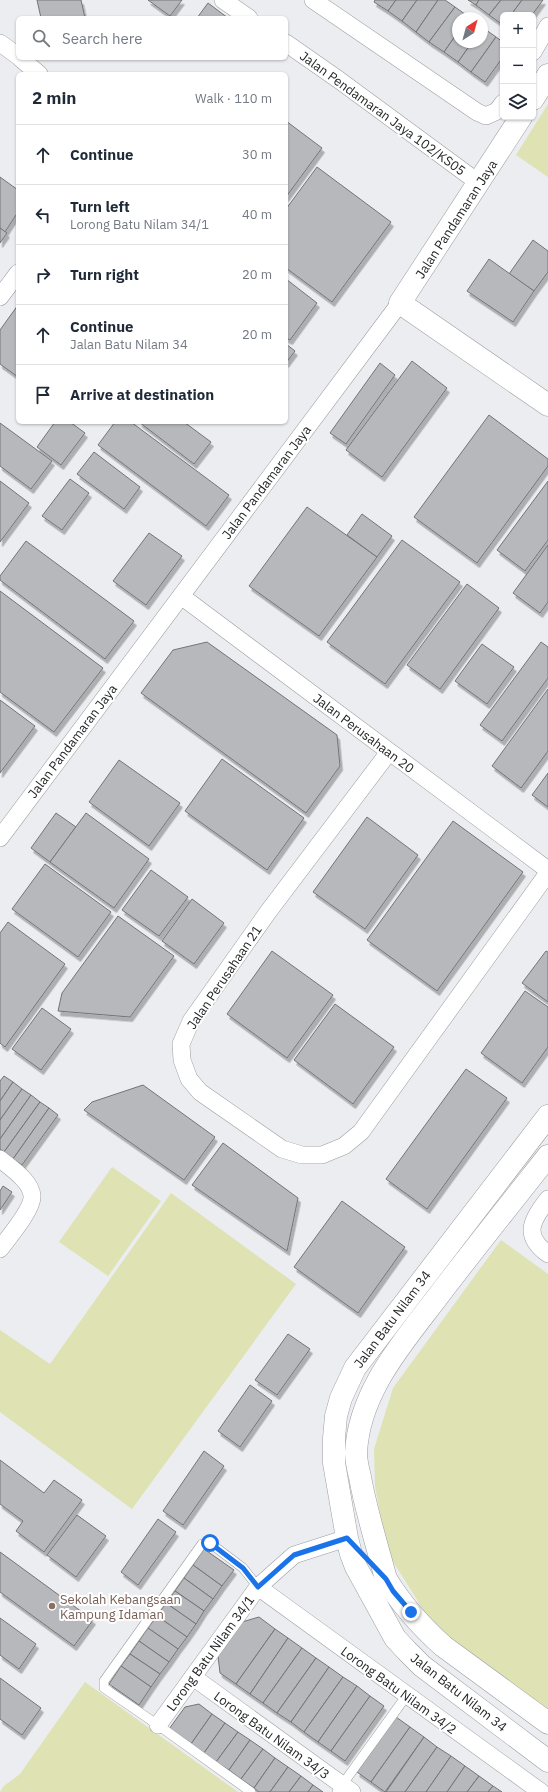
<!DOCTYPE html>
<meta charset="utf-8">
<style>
:root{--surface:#fff;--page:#f2f2f3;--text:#1f2937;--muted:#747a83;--line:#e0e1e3}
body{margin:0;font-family:"IBM Plex Sans",sans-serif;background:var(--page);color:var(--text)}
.controls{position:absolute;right:12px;top:12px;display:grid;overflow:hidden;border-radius:6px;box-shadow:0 1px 3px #0004}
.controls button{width:36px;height:36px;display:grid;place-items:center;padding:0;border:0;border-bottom:1px solid var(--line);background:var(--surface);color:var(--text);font:20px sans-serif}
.compass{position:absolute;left:452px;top:12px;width:36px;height:36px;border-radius:50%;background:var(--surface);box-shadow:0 1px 3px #0004;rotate:36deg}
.stop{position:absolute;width:12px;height:12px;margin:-9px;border:3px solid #1a73e8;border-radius:50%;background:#fff}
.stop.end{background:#1a73e8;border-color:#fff;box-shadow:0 1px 4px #0008}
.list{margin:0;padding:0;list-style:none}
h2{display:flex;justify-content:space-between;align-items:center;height:52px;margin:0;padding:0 16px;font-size:17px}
h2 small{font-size:13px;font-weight:400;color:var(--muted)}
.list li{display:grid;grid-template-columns:26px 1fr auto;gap:12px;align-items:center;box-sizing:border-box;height:60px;padding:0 16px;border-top:1px solid var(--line)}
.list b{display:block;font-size:15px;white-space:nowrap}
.list p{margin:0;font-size:13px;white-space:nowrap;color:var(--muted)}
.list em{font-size:13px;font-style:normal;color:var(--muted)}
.icon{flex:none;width:22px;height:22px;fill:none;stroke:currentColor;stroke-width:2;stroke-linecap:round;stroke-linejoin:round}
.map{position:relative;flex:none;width:548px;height:1792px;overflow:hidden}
.search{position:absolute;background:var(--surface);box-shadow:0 1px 3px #0004;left:16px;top:16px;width:272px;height:44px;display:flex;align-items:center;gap:10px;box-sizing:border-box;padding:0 14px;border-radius:6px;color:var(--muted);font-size:15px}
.panel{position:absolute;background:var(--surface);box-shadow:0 1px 3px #0004;left:16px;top:72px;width:272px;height:352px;border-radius:6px}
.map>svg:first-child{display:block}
.green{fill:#dfe2b3}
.building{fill:#b7b8bb;stroke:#737477;filter:url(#shadow)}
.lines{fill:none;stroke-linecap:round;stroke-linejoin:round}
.lane-casing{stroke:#9c9da0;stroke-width:10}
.street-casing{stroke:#9c9da0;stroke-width:18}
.secondary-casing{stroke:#9c9da0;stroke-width:23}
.lane{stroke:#fff;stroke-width:9}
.street{stroke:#fff;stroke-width:17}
.secondary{stroke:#fff;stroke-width:22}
.route{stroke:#1a73e8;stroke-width:5}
.education-dot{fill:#8d6e63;stroke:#fff;stroke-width:1.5}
.labels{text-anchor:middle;stroke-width:4;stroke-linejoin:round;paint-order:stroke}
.street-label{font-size:13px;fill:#232425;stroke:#fff}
.education-label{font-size:13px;fill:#785e54;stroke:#fff;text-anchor:start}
</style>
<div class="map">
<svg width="548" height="1792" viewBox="0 0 548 1792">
<defs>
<filter id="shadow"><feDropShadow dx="2.5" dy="4.5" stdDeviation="0" flood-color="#0004"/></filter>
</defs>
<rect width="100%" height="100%" fill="#ebedf0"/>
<g class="green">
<path d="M548,104v73l-32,-22z"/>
<path d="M112,1167l49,34 -53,75 -49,-34z"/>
<path d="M171,1193l125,91 -164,225 -132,-97v-82l50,34z"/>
<path d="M501,1240l47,34v440l-108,-78 -53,-84 -12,-66 -1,-37 19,-61z"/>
<path d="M85,1682l153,110h-238l4,-6 16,-12z"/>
</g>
<g class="building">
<path d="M37,0h44l4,18h-44z"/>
<path d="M148,0h34l-12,16z"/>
<path d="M375,0h21l-8,11 -14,-9z"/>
<path d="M396,0h21l-15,21 -14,-10z"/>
<path d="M417,0h21l-22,32 -14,-11z"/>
<path d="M438,0h7l10,7 -26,35 -13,-10z"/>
<path d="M468,0h11l-3,5z"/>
<path d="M479,0h22l-12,15 -13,-10z"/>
<path d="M501,0h21l-11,15h-8v10l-14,-10z"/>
<path d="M522,0h21l-11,15h-21z"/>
<path d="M208,3l20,15h-31z"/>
<path d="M455,7l14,10 -11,1v14l-14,20 -15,-10z"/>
<path d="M482,27l14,10 -25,35 -13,-10 14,-20h10z"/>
<path d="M458,32v10h14l-14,20 -14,-10z"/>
<path d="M496,37l7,5v15l-18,25 -14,-10z"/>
<path d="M286,121l36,27 -36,49z"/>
<path d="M317,167l74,55 -59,80 -46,-34v-59z"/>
<path d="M0,177l18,13v22l-13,20 -5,-4z"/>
<path d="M0,228l7,5 -7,10z"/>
<path d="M533,240l15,11v21l-14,19 -25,-17z"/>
<path d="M489,259l45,32 -21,31 -46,-31z"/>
<path d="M286,279l31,24 -27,37 -4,-2z"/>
<path d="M18,305v72l-18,-13v-34z"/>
<path d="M286,344l9,7 -9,12z"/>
<path d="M412,361l35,27 -65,89 -36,-27z"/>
<path d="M380,363l15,12 -49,69 -16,-11z"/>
<path d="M489,415l59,44v7l-71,97 -63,-46z"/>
<path d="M55,422h15l15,11 -24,32 -24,-18z"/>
<path d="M115,422h16l98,73 -23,31 -108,-81z"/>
<path d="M139,422h45l27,20 -17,22z"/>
<path d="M0,423l52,38 -21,28 -31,-23z"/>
<path d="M94,452l46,35 -16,22 -47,-35z"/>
<path d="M70,479l19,14 -27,37 -20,-14z"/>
<path d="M0,481l29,22 -29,39z"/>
<path d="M548,481v59l-23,31 -28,-21z"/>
<path d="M307,507l70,50 -58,79 -70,-50z"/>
<path d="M362,514l30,22 -15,21 -30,-22z"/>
<path d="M149,533l33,23 -36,49 -33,-24z"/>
<path d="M402,540l58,42 -75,102 -58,-42z"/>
<path d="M26,541l108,80 -29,38 -105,-79v-4z"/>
<path d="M548,545v57l-8,11 -27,-20z"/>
<path d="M467,584l32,24 -59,81 -33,-24z"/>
<path d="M0,591l103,77 -49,64 -54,-40z"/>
<path d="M207,642l130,93 3,31 -34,47 -165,-120 32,-43z"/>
<path d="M541,642l7,5v31l-46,63 -22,-16z"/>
<path d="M482,644l32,23 -27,37 -32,-23z"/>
<path d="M548,689v62l-27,37 -29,-22z"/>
<path d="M0,700l35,26 -35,47z"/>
<path d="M222,759l82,59 -37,52 -82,-59z"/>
<path d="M119,760l61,43 -31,43 -60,-44z"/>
<path d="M548,773v34l-16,-12z"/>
<path d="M56,813l20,14 -26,35 -19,-14z"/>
<path d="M86,813l63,46 -35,49 -64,-46z"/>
<path d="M367,817l51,38 -53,74 -52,-37z"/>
<path d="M453,821l70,51 -86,119 -70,-51z"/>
<path d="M45,864l66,48 -33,45 -66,-48z"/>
<path d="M151,870l37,27 -29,39 -37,-26z"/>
<path d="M192,899l32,24 -30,41 -32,-23z"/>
<path d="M118,916l56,40 -44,61 -72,-6 4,-18z"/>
<path d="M8,922l57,42 -60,83 -5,-4v-110z"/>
<path d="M272,951l61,44 -46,63 -60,-44z"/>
<path d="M546,951l2,1v50l-26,-19z"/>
<path d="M525,991l23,16v40l-26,36 -41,-30z"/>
<path d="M335,1004l59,43 -41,57 -59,-44z"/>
<path d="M42,1008l29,21 -30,41 -29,-21z"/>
<path d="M466,1069l41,29 -80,111 -41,-30z"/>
<path d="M4,1076l9,6 -13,19v-20z"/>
<path d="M13,1082l9,7 -22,31v-19z"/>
<path d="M143,1085l72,52 -31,43 -100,-70 8,-8z"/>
<path d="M22,1089l9,6 -31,44v-19z"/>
<path d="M31,1095l9,7 -36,50 -4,-3v-10z"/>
<path d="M40,1102l9,6 -36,51 -9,-7z"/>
<path d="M49,1108l9,7 -36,50 -9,-6z"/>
<path d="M223,1143l75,55 -11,53 -95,-66z"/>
<path d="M3,1186l9,6 -12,18v-19z"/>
<path d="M342,1201l63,46 -47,66 -64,-46z"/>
<path d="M288,1334l22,15 -33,46 -22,-15z"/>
<path d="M250,1385l22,16 -32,46 -22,-16z"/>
<path d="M204,1451l20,15 -41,59 -20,-14z"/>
<path d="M0,1460l44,33 10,-13 28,20 -38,52 -28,-21 7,-10 -23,-17z"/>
<path d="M77,1515l29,21 -30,41 -29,-22z"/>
<path d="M158,1519l18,13 -38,53 -17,-13z"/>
<path d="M204,1549l30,21 -12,16 -29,-21z"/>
<path d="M0,1552l93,68 -19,26 -74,-54z"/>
<path d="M193,1565l29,21 -9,13 -29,-21z"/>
<path d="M184,1578l29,21 -9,12 -29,-20z"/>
<path d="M175,1591l29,20 -8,13 -30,-21z"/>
<path d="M166,1603l30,21 -9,13 -30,-21z"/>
<path d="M157,1616l30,21 -9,12 -30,-21z"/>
<path d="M259,1617l16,12 -39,55 -16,-11 -2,-17 24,-34z"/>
<path d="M0,1618l36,26 -17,25 -19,-14z"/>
<path d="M148,1628l30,21 -9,13 -30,-21z"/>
<path d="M275,1629l13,9 -38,56 -14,-10z"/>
<path d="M288,1638l14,10 -39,55 -13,-9z"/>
<path d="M139,1641l30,21 -9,12 -30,-20z"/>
<path d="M302,1648l14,10 -39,55 -14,-10z"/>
<path d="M130,1654l30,20 -9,13 -30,-21z"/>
<path d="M316,1658l13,9 -38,55 -14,-9z"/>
<path d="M121,1666l30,21 -12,18 -30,-21z"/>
<path d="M329,1667l14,10 -39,55 -13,-10z"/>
<path d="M343,1677l14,9 -39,56 -14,-10z"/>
<path d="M0,1678l41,30 -19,27 -22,-16z"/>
<path d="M357,1686l13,10 -39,55 -13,-9z"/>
<path d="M370,1696l14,10 -39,55 -14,-10z"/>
<path d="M199,1704l13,10 -21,30 -22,-15 16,-22z"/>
<path d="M212,1714l13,9 -21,30 -13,-9z"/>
<path d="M396,1717l14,10 -39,55 -14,-10z"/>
<path d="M225,1723l13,9 -22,30 -12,-9z"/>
<path d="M410,1727l14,10 -39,55 -14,-10z"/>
<path d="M238,1732l12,8 -21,30 -13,-8z"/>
<path d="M424,1737l13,10 -32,45h-19z"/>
<path d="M250,1740l13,9 -22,30 -12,-9z"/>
<path d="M437,1747l14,9 -25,36h-21z"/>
<path d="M263,1749l12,9 -21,30 -13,-9z"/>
<path d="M451,1756l14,10 -18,26h-21z"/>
<path d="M275,1758l13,9 -18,25h-11l-5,-4z"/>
<path d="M465,1766l14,10 -12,16h-20z"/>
<path d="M288,1767l13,9 -12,16h-19z"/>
<path d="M301,1776l12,9 -5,7h-19z"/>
<path d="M479,1776l14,10 -5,6h-21z"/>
<path d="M313,1785l10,7h-15z"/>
<path d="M493,1786l9,6h-14z"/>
</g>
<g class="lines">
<g class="lane-casing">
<g id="lane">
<path d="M251,1792l-93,-67 -54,-37v-7l98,-137 8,-1 33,25 15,19"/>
<path d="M337,1792l70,-97"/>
</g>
</g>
<g class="street-casing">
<g id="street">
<path d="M223,0l26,18"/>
<path d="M313,0l164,112 9,4 11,-5 6,-8"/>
<path d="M0,43l18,13"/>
<path d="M286,43l53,37 140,103"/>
<path d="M533,52l15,-26"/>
<path d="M20,58l19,16"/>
<path d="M0,297l18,-24"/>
<path d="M181,596l367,274"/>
<path d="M389,752l-121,160 -77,109 -10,23 1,16 7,19 11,13 82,57 20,6h20l22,-9 17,-14 187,-259"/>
<path d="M0,838l400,-535"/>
<path d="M0,1159c11,9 31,22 32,37 1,13 -24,42 -32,53"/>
<path d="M548,1199c-16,21 -26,36 0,55"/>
<path d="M258,1587l283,205"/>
<path d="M193,1677l159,115"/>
<path d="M158,1725l100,-138 36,-32 53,-17"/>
</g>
</g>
<g class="secondary-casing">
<g id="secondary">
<path d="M533,99l15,-24"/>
<path d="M521,117l-121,186 148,102"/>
<path d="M548,1116l-193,252 -14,30 -5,18 -2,22v25l13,75 4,16 5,13 39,71 12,13 15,15 126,95"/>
<path d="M548,1156c-34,43 -69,87 -103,131 -37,50 -86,101 -89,166 0,7 2,16 4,24 6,34 17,68 26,102 15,25 36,48 57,67l105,77"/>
</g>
</g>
<use href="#lane" class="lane"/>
<use href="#street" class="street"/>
<use href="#secondary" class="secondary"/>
</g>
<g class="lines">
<path class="route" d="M210,1543l33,25 15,19 36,-32 53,-17 39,41 7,12 18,21"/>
</g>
<circle class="education-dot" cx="52" cy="1606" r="4"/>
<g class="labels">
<g class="street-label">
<text transform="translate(383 113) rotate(36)" y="5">Jalan Pendamaran Jaya 102/KS05</text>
<text transform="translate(456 219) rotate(-57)" y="5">Jalan Pandamaran Jaya</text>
<text transform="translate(266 482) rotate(-53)" y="5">Jalan Pandamaran Jaya</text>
<text transform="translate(364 733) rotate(37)" y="5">Jalan Perusahaan 20</text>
<text transform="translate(72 741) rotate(-53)" y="5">Jalan Pandamaran Jaya</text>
<text transform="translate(224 977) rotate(-56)" y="5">Jalan Perusahaan 21</text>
<text transform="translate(392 1319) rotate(-53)" y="5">Jalan Batu Nilam 34</text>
<text transform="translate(210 1653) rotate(-54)" y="5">Lorong Batu Nilam 34/1</text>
<text transform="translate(399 1690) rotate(36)" y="5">Lorong Batu Nilam 34/2</text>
<text transform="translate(459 1692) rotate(38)" y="5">Jalan Batu Nilam 34</text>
<text transform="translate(272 1735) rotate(36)" y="5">Lorong Batu Nilam 34/3</text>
</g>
<g class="education-label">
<text x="60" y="1604">Sekolah Kebangsaan<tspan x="60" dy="15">Kampung Idaman</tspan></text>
</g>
</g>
</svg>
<div class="controls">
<button>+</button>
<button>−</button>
<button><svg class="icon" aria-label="layers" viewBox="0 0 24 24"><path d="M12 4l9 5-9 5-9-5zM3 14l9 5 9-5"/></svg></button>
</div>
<svg class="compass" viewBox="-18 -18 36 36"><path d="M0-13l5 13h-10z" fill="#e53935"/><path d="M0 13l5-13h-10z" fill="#747a83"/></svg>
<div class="stop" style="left:210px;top:1543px"></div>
<div class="stop end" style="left:411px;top:1612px"></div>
<div class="search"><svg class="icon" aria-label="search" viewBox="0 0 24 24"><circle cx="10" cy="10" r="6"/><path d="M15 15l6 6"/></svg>Search here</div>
<section class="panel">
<h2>2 min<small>Walk · 110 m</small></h2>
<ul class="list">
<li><svg class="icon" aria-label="ahead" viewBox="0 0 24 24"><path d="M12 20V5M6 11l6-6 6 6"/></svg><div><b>Continue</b></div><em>30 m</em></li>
<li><svg class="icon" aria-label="left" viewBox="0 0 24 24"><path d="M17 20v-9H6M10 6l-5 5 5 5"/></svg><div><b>Turn left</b><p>Lorong Batu Nilam 34/1</p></div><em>40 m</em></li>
<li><svg class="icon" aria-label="right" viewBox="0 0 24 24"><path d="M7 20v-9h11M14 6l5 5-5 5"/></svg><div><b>Turn right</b></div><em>20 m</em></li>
<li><svg class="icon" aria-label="ahead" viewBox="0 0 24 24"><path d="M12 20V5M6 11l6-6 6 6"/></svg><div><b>Continue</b><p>Jalan Batu Nilam 34</p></div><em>20 m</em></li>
<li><svg class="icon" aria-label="arrive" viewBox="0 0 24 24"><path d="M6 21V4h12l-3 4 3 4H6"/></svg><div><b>Arrive at destination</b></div></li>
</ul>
</section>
</div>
